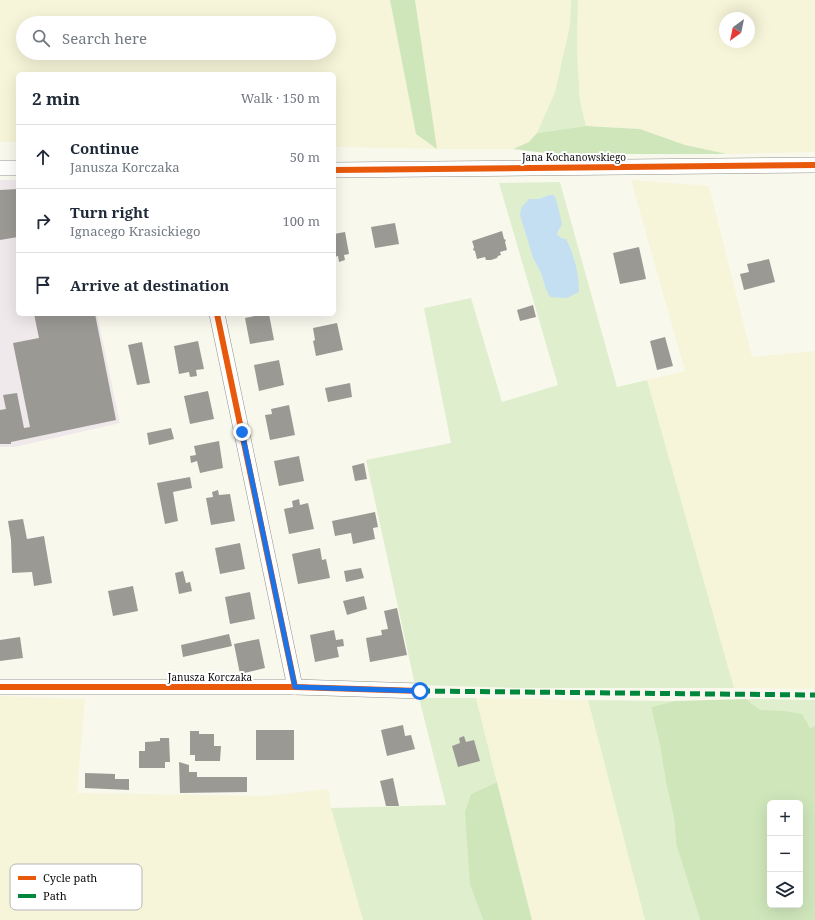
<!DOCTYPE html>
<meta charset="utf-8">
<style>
:root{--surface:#fff;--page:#f2f2f3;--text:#1f2937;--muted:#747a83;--line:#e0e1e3}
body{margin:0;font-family:"Noto Serif",serif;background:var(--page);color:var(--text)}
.controls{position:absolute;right:12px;bottom:12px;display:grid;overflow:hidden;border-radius:6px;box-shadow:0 4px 16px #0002}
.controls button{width:36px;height:36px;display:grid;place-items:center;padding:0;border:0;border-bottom:1px solid var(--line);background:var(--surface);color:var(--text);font:20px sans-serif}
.compass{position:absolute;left:719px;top:12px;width:36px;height:36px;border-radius:50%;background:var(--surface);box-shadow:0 4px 16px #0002;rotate:213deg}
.stop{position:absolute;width:12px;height:12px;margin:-9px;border:3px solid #1a73e8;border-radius:50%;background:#fff}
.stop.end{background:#1a73e8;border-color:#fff;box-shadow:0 1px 4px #0008}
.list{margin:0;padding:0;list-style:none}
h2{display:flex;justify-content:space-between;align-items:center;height:52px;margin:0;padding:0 16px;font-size:17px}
h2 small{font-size:13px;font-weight:400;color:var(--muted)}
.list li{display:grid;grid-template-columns:26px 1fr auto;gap:12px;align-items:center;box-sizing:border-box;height:64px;padding:0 16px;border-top:1px solid var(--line)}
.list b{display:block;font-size:15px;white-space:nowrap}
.list p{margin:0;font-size:13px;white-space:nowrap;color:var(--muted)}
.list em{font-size:13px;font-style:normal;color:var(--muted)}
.icon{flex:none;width:22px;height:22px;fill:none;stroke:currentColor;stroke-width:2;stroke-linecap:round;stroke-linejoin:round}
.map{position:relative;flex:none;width:815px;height:920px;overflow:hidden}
.search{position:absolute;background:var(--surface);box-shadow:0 4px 16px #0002;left:16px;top:16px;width:320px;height:44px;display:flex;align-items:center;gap:10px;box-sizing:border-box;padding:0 14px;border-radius:22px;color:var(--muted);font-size:15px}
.panel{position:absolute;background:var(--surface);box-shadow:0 4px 16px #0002;left:16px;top:72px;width:320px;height:244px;border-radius:6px}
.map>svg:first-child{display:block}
.industrial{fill:#f0e9eb}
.farmland{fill:#f6f5d9;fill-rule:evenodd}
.green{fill:#dfefcd;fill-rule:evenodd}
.forest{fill:#cfe6bb;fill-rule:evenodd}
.water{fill:#c4dff2}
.building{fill:#9b9994}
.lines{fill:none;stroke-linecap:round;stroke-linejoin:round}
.minor-casing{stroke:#92918c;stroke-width:16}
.minor{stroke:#fefefc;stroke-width:15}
.quiet{stroke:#00873e;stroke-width:5;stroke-dasharray:10 5;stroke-linecap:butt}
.cycleway-casing{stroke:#fff;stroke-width:8}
.cycleway{stroke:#e8590c;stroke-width:6}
.route{stroke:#1a73e8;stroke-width:5}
.labels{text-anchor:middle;stroke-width:4;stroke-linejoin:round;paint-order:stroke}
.street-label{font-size:10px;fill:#0a0a0a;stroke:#fff}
.key{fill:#fff;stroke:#b6b6b6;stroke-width:1}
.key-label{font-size:11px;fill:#0a0a0a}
</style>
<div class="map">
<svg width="815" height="920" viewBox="0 0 815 920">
<rect width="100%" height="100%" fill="#f9f8ed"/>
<path class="industrial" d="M0,180h18v134h79l23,109 -105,24h-15z"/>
<g class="farmland">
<path d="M0,0h390l26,133 20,15 -21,-148h156l-1,25 -15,67 -18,41 -8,9 -16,7h-76l-103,-2v-73h-316v68h-18zM23,23h306v30h-306z"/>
<path d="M578,0h237v152l-88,2 -42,-9 -45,-16 -54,-3 -6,-25 -3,-50zM725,18h24v24h-24z"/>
<path d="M631,180l78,6 43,171 63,-6v338l-81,-1 -87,-308 38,-9z"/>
<path d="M0,696l85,3 -8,94 187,3 64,-7 3,19 32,112h-363z"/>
<path d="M476,698l112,2 57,220h-113z"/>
</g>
<g class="green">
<path d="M571,0h7l-1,51 3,50 6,25 -49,7 18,-41 15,-67z"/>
<path d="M560,182l57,205 30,-7 87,308h-215l-104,-3 -49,-225 85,-17 -27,-135 47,-10 31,104 56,-17 -59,-202zM549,195l8,7 3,27 -3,5 4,4 -16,49 -4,-14 -8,-15 -4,-59h10z"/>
<path d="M419,698h57l21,84 -26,12 -1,91 13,35h-120l-32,-112 115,-3z"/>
<path d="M746,699l69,1v26l-5,2 -25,-17h-25z"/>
<path d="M588,700l86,1 -23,6 9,39 6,37 8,35 2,26 24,76h-55z"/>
</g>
<g class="forest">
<path d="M390,0h25l22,149 -21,-15z"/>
<path d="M586,126l54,3 45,16 42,9h-174l-40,-5 16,-7 8,-9z"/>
<path d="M746,699l14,11 25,1 17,3 8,14 5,-2v194h-115l-24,-76 -2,-26 -8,-35 -6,-37 -9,-39 23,-6zM770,803h30v102h-30z"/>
<path d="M497,782l35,138h-49l-13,-35 -5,-73 6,-18z"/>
</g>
<path class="water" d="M549,195h5l3,7 5,22 -5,10 4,4 5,1c8,15 13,35 13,53l-12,6 -17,-1 -5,-10 -4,-14 -8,-15 -13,-43 1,-7 8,-9h10z"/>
<g class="building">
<path d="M18,189v48l-18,3v-50z"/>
<path d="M395,223l4,21 -24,4 -4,-21z"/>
<path d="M502,231l2,8 2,1 -1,2 2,8 -7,2 1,3 -3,1 -1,2 -6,2h-5l-1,-3 -8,2 -2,-8 -2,-1 1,-3 -2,-6z"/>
<path d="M345,232l4,22 -5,1 1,5 -6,2 -1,-6 -4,1v-23z"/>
<path d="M639,247l7,32 -26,5 -7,-31z"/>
<path d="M769,259l6,23 -31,8 -4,-16 9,-2 -2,-8z"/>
<path d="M533,305l3,12 -16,4 -3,-11z"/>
<path d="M34,314h61l21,106 -105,22v2h-11v-34l6,-1 -3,-14 14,-2 7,35 6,-1 -17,-84 26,-5z"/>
<path d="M265,314h4l5,26 -24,4 -5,-26z"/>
<path d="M337,323l6,27 -27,6 -3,-15 2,-1 -2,-12z"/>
<path d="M665,337l8,29 -16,4 -7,-29z"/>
<path d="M198,341l6,28 -8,1 1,6 -7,1 -1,-5 -10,2 -5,-28z"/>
<path d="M142,342l8,41 -13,2 -9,-40z"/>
<path d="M279,360l5,25 -25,6 -5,-26z"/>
<path d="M350,383l2,14 -24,5 -3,-14z"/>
<path d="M208,391l6,28 -24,5 -6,-28z"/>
<path d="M289,405l6,30 -25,5 -5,-25 7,-1 -1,-5z"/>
<path d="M171,428l3,11 -25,6 -2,-12z"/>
<path d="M219,441l4,27 -23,5 -3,-12 -6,2 -1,-7 6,-1 -2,-9z"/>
<path d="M299,456l5,25 -25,5 -5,-25z"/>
<path d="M364,463l3,16 -12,2 -3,-15z"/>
<path d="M190,477l2,11 -19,4 5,29 -13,3 -8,-41z"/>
<path d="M218,490l1,5 11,-1 5,27 -24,4 -5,-27 7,-1 -1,-5z"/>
<path d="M299,499l1,6 8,-2 6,26 -25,5 -5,-25 9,-2 -1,-6z"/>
<path d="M375,512l3,15 -5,1 2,11 -22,5 -2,-11 -16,3 -3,-15z"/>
<path d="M23,519l4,20 17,-3 8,47 -18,3 -2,-14 -20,1 -1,-33 -3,-19z"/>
<path d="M240,543l5,26 -25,5 -5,-26z"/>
<path d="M320,548l2,12 4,-1 4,19 -32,6 -6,-30z"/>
<path d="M361,568l3,10 -18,4 -2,-11z"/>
<path d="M183,571l3,12 4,-1 2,9 -13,3 -4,-21z"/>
<path d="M133,586l5,25 -25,5 -5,-25z"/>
<path d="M250,592l5,27 -25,5 -5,-27z"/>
<path d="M364,596l3,13 -20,6 -4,-14z"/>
<path d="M397,608l10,47 -37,7 -4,-24 16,-3 -1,-5 7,-1 -4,-18z"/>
<path d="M334,630l2,10 7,-1 1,7 -7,1 2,10 -24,5 -5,-27z"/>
<path d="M229,634l3,12 -49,11 -2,-12z"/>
<path d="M20,637l3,21 -23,3v-21z"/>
<path d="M259,639l6,29 -25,6 -6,-30z"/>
<path d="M403,725l2,11 6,-1 4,14 -28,7 -6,-26z"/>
<rect x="256" y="730" width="38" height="30"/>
<path d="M190,731h9v3h15v12h7l-1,15h-25v-6h-5z"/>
<path d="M464,736l2,6 8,-2 6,21 -22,6 -6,-21 8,-3 -1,-5z"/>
<path d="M160,738h9l1,24h-5v6h-26v-17h6v-9l15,-1z"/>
<path d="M179,762l10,3v7h8v5h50v15l-67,1z"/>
<path d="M85,773l30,1v5h14v11l-44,-2z"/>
<path d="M393,778l6,28h-13l-6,-25z"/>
</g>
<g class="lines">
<g class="minor-casing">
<g id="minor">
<path d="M0,168h18"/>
<path d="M334,170l481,-5"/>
<path d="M217,314l78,373"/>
<path d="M0,687h295l125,4"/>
</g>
</g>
<use href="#minor" class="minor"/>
<path class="quiet" d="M420,691l395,4"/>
<g class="cycleway-casing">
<g id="cycleway">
<path d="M334,170l481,-5"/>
<path d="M217,314l78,373"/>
<path d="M0,687h295l125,4"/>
</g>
</g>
<use href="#cycleway" class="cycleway"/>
</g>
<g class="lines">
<path class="route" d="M242,432l53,255 125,4"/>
</g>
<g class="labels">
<g class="street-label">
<text x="574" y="161">Jana Kochanowskiego</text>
<text x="210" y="681">Janusza Korczaka</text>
</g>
</g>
<rect x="10" y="864" width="132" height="46" rx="6" class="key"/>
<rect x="18" y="876" width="18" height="4" fill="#e8590c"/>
<rect x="18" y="894" width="18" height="4" fill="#00873e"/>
<g class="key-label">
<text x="43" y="882">Cycle path</text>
<text x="43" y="900">Path</text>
</g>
</svg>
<div class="controls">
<button>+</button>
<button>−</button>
<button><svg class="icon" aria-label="layers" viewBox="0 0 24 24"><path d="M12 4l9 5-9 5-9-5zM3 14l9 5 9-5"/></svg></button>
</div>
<svg class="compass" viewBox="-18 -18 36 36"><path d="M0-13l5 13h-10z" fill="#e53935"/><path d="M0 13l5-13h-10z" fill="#747a83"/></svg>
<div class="stop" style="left:420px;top:691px"></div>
<div class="stop end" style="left:242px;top:432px"></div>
<div class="search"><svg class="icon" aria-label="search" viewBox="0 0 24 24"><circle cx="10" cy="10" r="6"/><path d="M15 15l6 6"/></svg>Search here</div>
<section class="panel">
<h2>2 min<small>Walk · 150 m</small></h2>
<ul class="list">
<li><svg class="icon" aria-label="ahead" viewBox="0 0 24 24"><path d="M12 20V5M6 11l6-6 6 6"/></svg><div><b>Continue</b><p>Janusza Korczaka</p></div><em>50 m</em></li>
<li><svg class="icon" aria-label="right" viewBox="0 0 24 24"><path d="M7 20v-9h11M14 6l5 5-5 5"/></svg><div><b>Turn right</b><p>Ignacego Krasickiego</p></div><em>100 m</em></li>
<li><svg class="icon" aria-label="arrive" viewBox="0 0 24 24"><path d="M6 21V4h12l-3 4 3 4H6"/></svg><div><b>Arrive at destination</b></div></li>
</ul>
</section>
</div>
